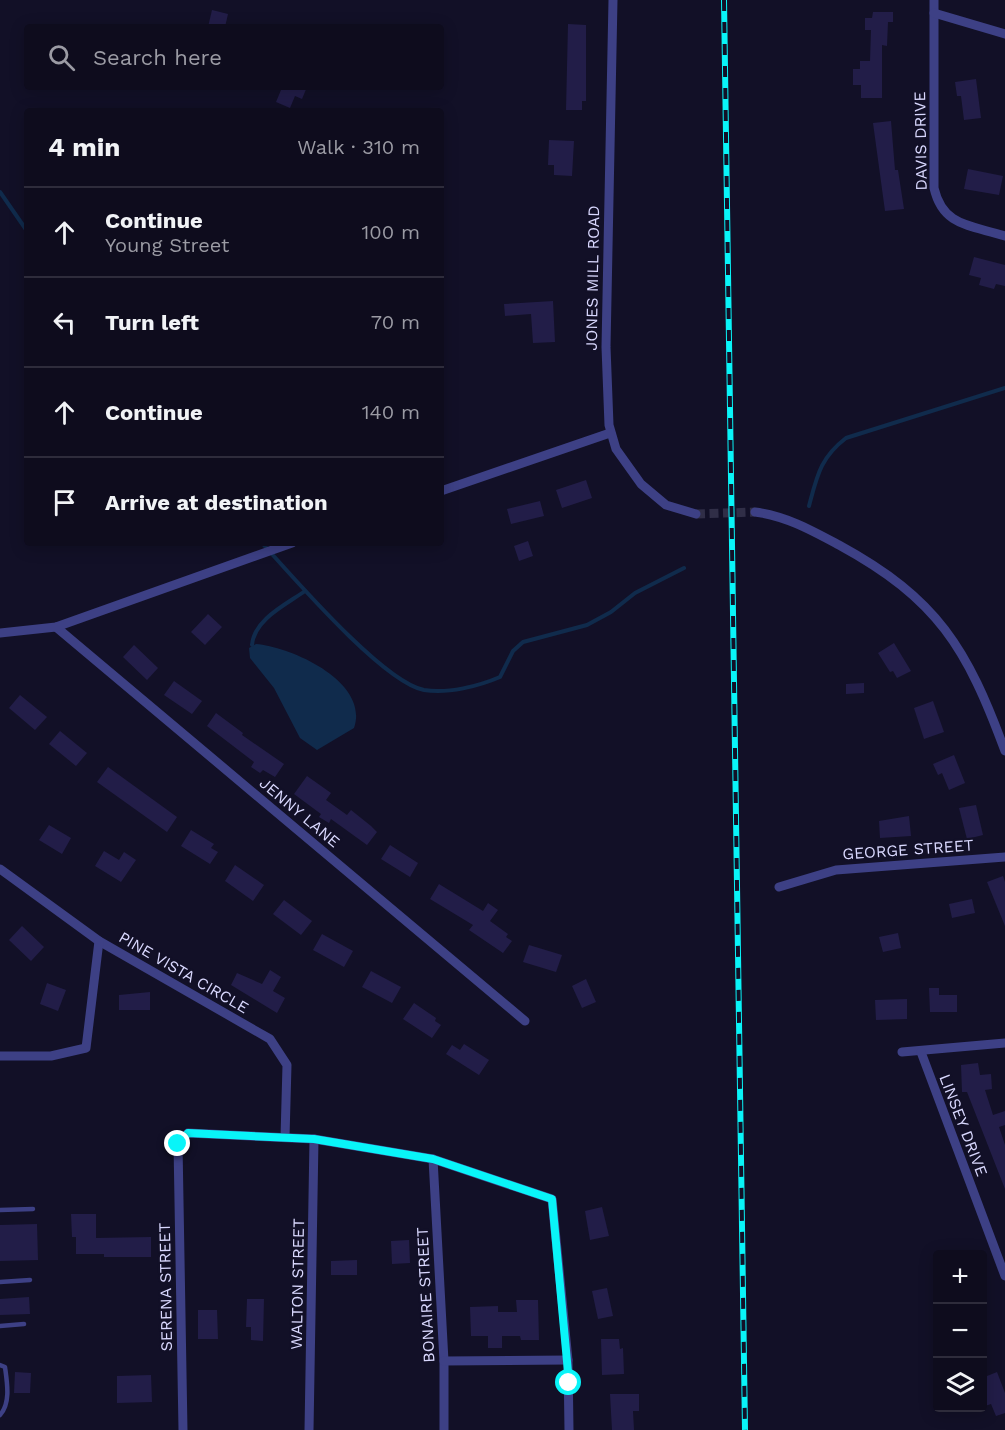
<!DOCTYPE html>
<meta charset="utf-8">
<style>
:root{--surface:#0e0c1d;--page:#1c1a2a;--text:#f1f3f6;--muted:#9b9ba4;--line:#2e2c3b}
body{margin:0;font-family:"Work Sans",sans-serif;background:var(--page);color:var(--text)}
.controls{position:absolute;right:18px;bottom:18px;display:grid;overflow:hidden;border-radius:6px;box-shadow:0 3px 15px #0003}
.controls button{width:54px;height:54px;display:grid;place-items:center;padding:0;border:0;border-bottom:2px solid var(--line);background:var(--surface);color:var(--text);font:30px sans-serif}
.stop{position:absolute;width:18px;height:18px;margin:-14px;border:4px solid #09f4f8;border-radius:50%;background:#fff}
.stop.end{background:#09f4f8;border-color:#fff;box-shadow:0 2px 6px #0008}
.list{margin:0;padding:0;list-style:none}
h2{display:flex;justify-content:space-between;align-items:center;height:78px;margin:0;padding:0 24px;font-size:26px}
h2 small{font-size:20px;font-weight:400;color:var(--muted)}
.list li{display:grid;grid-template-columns:39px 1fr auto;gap:18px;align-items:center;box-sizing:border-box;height:90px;padding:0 24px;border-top:2px solid var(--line)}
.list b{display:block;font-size:22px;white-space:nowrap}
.list p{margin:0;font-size:20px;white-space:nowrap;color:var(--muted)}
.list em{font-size:20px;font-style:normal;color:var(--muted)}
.icon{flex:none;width:33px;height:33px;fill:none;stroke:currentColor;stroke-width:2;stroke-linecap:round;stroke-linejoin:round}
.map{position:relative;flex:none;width:1005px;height:1430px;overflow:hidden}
.search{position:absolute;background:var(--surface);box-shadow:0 3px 15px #0003;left:24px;top:24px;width:420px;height:66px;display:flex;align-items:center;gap:15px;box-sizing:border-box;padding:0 21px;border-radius:6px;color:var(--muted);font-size:22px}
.panel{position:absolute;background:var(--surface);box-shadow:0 3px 15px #0003;left:24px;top:108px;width:420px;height:438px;border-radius:6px}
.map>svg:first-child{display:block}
.water{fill:#102b4c}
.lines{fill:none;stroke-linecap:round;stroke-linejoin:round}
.stream{stroke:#102b4c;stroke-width:4}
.building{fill:#221d48}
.minor-tunnel{stroke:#302e47;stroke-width:9;stroke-dasharray:9 4.5;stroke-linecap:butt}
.service{stroke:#3d4085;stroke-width:4.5}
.minor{stroke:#3d4085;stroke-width:9}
.rail-casing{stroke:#09f4f8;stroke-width:6}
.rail{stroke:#121027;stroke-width:4;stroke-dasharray:11;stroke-linecap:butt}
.route{stroke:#09f4f8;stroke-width:8}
.labels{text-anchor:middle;stroke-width:4.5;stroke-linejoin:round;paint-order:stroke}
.street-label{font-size:16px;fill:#d9d8fe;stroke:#121027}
</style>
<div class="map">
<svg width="1005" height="1430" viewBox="0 0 1005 1430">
<rect width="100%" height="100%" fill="#121027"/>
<path class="water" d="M256,644c36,3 114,38 98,84l-37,22 -17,-12 -26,-50 -24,-30 -1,-10z"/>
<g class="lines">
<g class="stream">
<path d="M0,192l27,39"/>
<path d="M809,506c8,-30 11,-48 37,-68l159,-50"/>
<path d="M262,543c31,34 121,139 162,147 24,4 55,-4 76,-13l13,-26 10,-9 64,-17 24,-13 24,-19 49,-25"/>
<path d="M252,645c2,-26 35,-41 53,-54"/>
</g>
</g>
<g class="building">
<path d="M212,10l16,4 -3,13h-17z"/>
<path d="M873,12h20v10h-5l-1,24 -5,-1v53h-21v-13h-8v-16h7v-8h10l1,-31h-6v-12h7z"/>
<path d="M568,24l18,1v76h-4v9h-16z"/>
<path d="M976,79l5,39 -17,2 -3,-24h-4l-2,-14z"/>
<path d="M274,87h33l-5,12 -7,-3 -5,12 -14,-6 5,-12z"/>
<path d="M891,121l4,49h3l6,39 -19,2 -12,-88z"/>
<path d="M549,140l25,1 -2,35 -18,-1v-10h-6z"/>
<path d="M968,169l35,7 -4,19 -35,-6z"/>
<path d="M974,257l31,8v21l-9,-2 -2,5 -15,-4 2,-7 -12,-3z"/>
<path d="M553,301l2,41 -22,1 -2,-29 -26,2 -1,-12z"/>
<path d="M586,480l6,18 -30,10 -6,-18z"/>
<path d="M540,501l4,15 -33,8 -4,-15z"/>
<path d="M528,541l5,15 -14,5 -5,-15z"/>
<path d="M208,614l14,13 -17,18 -14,-13z"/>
<path d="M894,643l17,28 -14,7 -4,-7 -3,1 -12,-19z"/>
<path d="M134,645l24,23 -11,12 -24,-23z"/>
<path d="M174,681l28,20 -10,13 -28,-19z"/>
<path d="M864,683v10l-18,1v-10z"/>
<path d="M20,695l27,22 -12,13 -26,-22z"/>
<path d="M933,701l11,31 -20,7 -10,-31z"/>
<path d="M216,713l27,20 -1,2 42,29 -9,13 -12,-7 -3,3 -9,-6 3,-5 -47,-36z"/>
<path d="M60,731l27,22 -11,13 -27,-22z"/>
<path d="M954,755l11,28 -16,7 -7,-17 -4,2 -5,-11z"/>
<path d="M108,767l69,50 -10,15 -70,-50z"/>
<path d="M307,776l24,17 -5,7 21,15 4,-5 20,16 6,6 -10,13 -36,-26 -2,4 -10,-6 2,-3 -27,-20z"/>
<path d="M976,805l7,30 -16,4 -8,-31z"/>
<path d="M909,816l2,20 -31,2 -1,-17z"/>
<path d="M49,825l22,13 -9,16 -23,-14z"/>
<path d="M191,830l23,14 -3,4 7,4 -8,12 -29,-18z"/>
<path d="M390,845l28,18 -8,14 -29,-18z"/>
<path d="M104,851l15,9 5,-8 12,8 -15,22 -26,-16z"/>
<path d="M235,865l29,20 -11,16 -28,-20z"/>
<path d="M1003,876l2,6v44l-18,-44z"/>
<path d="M439,884l44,27 5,-8 10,7 -8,11 18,13 -2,3 6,4 -9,12 -34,-23 4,-5 -43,-26z"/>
<path d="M972,899l3,14 -23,5 -3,-14z"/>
<path d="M284,900l28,21 -11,14 -28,-21z"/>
<path d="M22,926l22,21 -13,14 -22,-21z"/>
<path d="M898,933l3,15 -18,4 -4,-15z"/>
<path d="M322,934l31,17 -9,16 -31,-17z"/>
<path d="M529,945l33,10 -6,17 -33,-10z"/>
<path d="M270,970l11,7 -8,14 12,7 -8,15 -46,-28 6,-12 25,11z"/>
<path d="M371,971l30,16 -9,16 -30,-16z"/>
<path d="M586,979l10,23 -14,6 -10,-22z"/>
<path d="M47,983l19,7 -8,21 -18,-7z"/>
<path d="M929,988h10v7h18v17h-27z"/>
<path d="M150,992v18h-31v-15z"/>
<path d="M907,999v20l-31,1 -1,-20z"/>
<path d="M414,1003l22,15 -1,3 6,4 -9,13 -29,-19z"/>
<path d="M464,1044l25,16 -10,15 -33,-21 6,-9 8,5z"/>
<path d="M978,1063l2,12 11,-1 1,15 -7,1 8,25 12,-4v14l-6,2 6,18v44l-38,-97h-5l-1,-27z"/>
<path d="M602,1207l7,29 -19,4 -5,-29z"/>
<path d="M71,1214h25v24l55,-1v20h-47v-3h-28v-17h-4z"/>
<path d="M37,1224l1,36 -38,1v-36z"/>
<path d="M409,1240l1,23 -18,1 -1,-23z"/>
<path d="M357,1260v15h-26v-14z"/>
<path d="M607,1288l6,28 -15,3 -6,-28z"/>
<path d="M29,1297l1,17 -30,1v-16z"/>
<path d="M247,1299h17l-1,42 -12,-1v-13h-5z"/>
<path d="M516,1300h22l1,40h-18l-1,-4h-18v12h-14v-12h-17l-1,-29 28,-1v6h19z"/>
<path d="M198,1310h19l1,29h-20z"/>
<path d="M601,1339h18l1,10 3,-1 1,26 -22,1z"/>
<path d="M15,1372l16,1 -1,20h-16z"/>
<path d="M997,1372l8,21v20l-9,3 -5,-12 -6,2 -3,-6v-4l4,-1 -4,-17z"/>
<path d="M151,1375l1,27 -35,1v-27z"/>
<path d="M610,1394h29v17h-6l1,19h-22z"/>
</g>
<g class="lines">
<path class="minor-tunnel" d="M696,514l59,-2"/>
<g class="service">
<path d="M0,1210l33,-1"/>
<path d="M0,1282l30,-2"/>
<path d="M0,1326l24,-2"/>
<path d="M0,1365l5,2c2,15 6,36 -5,48"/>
</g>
<g class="minor">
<path d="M613,0l-7,347 3,78 7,24 25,35 25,21 30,9"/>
<path d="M934,0v188c9,39 37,37 71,48"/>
<path d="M934,13l71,21"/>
<path d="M441,491l169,-58"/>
<path d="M755,512c31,4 56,18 84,33 99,54 128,103 166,206"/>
<path d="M56,627l469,394"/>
<path d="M0,633l56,-6 236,-84"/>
<path d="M0,869l99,72 171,98 17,26 -2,72"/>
<path d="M779,887l57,-17 169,-13"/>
<path d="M902,1052l103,-9"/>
<path d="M921,1052l84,224"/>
<path d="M0,1056h51l35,-8 13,-107"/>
<path d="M433,1159l11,202v69"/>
<path d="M444,1361l124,-1"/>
<path d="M183,1430l-5,-286 10,-11 126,6 119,20 119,40 16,161 1,70"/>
<path d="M309,1430l5,-291"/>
</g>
<g class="rail-casing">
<path id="rail" d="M724,0l21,1430"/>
</g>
<use href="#rail" class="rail"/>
</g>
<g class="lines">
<path class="route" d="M178,1144l10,-11 126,6 119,20 119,40 17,184"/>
</g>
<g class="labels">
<g class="street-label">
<text transform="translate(920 141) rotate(-91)" y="6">DAVIS DRIVE</text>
<text transform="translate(592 278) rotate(-89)" y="6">JONES MILL ROAD</text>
<text transform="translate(300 812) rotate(40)" y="6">JENNY LANE</text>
<text transform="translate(908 849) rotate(-4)" y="6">GEORGE STREET</text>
<text transform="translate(184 972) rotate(30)" y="6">PINE VISTA CIRCLE</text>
<text transform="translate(964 1125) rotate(69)" y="6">LINSEY DRIVE</text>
<text transform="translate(297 1284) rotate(-89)" y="6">WALTON STREET</text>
<text transform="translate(165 1287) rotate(-91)" y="6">SERENA STREET</text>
<text transform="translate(425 1295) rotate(-93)" y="6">BONAIRE STREET</text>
</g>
</g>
</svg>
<div class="controls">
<button>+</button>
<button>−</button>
<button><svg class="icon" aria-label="layers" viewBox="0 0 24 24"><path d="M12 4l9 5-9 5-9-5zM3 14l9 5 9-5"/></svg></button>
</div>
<div class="stop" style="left:569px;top:1383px"></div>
<div class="stop end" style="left:178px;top:1144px"></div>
<div class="search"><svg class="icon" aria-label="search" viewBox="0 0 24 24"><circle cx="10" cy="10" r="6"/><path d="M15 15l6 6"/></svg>Search here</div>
<section class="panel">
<h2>4 min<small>Walk · 310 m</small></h2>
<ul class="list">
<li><svg class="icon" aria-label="ahead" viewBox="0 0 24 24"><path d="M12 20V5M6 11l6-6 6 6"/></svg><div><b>Continue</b><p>Young Street</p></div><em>100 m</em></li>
<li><svg class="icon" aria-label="left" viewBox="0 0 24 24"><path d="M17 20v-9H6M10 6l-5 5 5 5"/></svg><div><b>Turn left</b></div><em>70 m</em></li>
<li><svg class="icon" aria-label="ahead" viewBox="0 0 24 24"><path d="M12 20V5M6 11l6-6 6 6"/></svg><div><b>Continue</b></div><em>140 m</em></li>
<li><svg class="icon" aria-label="arrive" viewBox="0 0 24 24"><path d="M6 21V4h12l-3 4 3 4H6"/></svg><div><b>Arrive at destination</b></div></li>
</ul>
</section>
</div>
